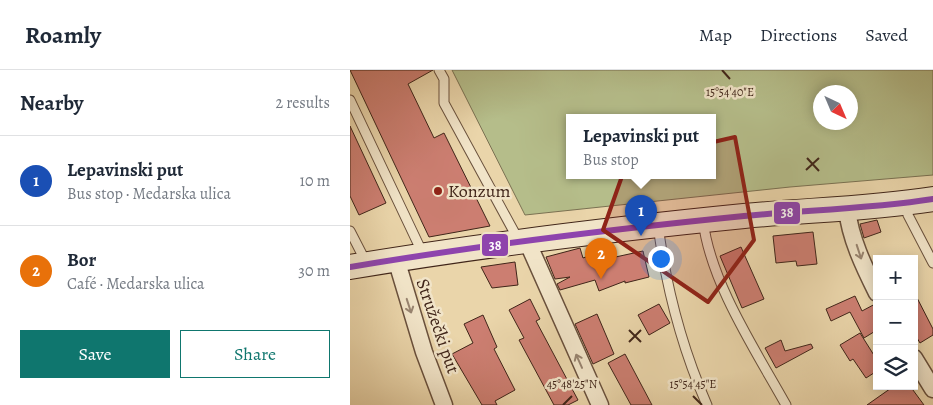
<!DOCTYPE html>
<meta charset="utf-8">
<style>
:root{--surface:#fff;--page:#f6f6f7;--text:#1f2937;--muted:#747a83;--line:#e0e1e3;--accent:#0f766e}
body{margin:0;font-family:Alegreya,serif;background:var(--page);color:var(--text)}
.controls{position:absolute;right:15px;bottom:15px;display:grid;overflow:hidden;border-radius:0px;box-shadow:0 2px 12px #0003}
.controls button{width:45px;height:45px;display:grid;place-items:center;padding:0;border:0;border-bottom:1px solid var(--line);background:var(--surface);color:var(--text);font:25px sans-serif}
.compass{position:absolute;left:463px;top:15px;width:45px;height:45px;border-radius:50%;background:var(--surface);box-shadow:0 2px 12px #0003;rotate:136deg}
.you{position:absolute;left:310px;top:188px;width:18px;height:18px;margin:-12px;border:4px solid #fff;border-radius:50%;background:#1a73e8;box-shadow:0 0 0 8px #1a73e833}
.badge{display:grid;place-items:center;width:32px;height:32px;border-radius:50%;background:var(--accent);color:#fff;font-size:16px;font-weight:700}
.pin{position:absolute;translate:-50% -41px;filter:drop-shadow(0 1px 2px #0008)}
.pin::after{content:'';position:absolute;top:26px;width:18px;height:15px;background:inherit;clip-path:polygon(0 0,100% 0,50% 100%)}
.popup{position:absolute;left:216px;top:44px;width:150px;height:65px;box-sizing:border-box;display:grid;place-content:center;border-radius:0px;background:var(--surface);filter:drop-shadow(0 1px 4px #0005);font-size:16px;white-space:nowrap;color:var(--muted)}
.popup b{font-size:19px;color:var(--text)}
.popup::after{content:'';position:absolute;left:50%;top:100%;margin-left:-10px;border:10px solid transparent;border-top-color:var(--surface)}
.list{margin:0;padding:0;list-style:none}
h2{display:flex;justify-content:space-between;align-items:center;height:65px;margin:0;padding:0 20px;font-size:21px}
h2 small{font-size:16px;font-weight:400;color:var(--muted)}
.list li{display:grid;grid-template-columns:32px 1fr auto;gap:15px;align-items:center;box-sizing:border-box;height:90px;padding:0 20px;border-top:1px solid var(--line)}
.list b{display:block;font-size:19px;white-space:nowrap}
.list p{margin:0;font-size:16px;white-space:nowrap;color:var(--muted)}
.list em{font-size:16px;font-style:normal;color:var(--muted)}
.actions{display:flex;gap:10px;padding:15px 20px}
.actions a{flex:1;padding:11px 0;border:1px solid var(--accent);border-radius:0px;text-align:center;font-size:18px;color:var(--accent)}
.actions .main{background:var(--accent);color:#fff}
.icon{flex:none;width:28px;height:28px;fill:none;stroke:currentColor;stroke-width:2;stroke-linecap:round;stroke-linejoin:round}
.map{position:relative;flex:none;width:583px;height:335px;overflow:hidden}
header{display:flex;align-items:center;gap:30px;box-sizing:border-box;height:70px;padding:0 25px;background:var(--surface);border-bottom:1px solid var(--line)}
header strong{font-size:24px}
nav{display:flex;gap:28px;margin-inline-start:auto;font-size:18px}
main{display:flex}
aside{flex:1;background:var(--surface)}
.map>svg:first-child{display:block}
.green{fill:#b5bd8a;stroke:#7a7152;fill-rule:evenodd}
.building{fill:#cc7e71;stroke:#402519}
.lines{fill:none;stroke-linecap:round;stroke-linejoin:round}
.lane-casing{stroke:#6a513d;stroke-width:11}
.street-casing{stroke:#6a513d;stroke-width:19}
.secondary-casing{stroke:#402519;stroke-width:26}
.lane{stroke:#f1e4c8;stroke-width:9}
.street{stroke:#f1e4c8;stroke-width:16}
.secondary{stroke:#f1e4c8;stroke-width:24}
.bus-1-casing{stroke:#f1e4c8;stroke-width:10}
.bus-1{stroke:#8e44ad;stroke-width:6}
.oneway{stroke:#988470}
.marked{fill:#8f2418;fill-opacity:0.2;stroke:#8f2418;stroke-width:4;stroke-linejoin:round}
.ticks{fill:none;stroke:#402519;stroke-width:2}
.poi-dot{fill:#8f2418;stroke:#f1e4c8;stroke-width:2}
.labels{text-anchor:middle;stroke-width:5;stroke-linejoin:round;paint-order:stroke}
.poi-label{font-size:18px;fill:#402519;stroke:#f1e4c8;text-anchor:start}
.street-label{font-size:18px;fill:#402519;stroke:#f1e4c8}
.ticks-label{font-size:12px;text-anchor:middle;fill:#402519;stroke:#f1e4c8;stroke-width:5;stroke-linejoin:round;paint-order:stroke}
.line-badge{stroke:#f1e4c8;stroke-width:2}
.badge-label{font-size:14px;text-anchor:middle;font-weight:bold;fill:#fff}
</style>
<header>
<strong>Roamly</strong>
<nav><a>Map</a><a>Directions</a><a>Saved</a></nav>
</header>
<main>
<aside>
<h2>Nearby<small>2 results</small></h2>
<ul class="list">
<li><span class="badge" style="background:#1a4fb4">1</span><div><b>Lepavinski put</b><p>Bus stop · Medarska ulica</p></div><em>10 m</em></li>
<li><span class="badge" style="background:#e8710a">2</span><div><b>Bor</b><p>Café · Medarska ulica</p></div><em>30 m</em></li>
</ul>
<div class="actions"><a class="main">Save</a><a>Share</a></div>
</aside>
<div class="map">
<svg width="583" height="335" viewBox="0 0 583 335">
<rect width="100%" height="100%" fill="#ead5aa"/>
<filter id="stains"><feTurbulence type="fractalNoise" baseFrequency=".004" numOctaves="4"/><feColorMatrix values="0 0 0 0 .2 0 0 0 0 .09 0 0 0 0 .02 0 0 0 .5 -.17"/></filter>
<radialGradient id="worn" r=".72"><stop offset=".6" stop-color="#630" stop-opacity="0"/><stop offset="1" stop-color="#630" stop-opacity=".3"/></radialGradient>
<path class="green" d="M102,0h481v105l-143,12 -265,28zM470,22h30v30h-30zM220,47h142v58h-142z"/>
<g class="building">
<path d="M0,0h83l-25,14 26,54 10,-5 46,93 -61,11z"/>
<path d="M0,56l36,77 -27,12 -9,-19z"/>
<path d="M527,150l4,12 -17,6 -4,-14z"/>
<path d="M463,162l4,32 -20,2 -1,-5 -20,2 -3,-27z"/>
<path d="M391,177l23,52 -22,9 -22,-52z"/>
<path d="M230,178l3,10 24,-9 4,9 32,-7 6,26 -24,6v-2l-26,10 -4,-11 -35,10 -3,-6 13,-7 -15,2 -9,-22z"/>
<path d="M165,192l3,23 -26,3 -11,-21z"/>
<path d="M564,222l19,37v6l-13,8 -6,-10z"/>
<path d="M505,226l7,15 15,-8v27l-13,8 -14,-26 -19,9 -5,-12z"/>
<path d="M180,229l10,20 -4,2 42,79 -10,5h-14l-35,-65 5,-2 -15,-28z"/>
<path d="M309,234l11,19 -21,12 -11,-20z"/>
<path d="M247,244l17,40 -21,10 -18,-40z"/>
<path d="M133,245l14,32 -3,2 21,41 -20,11 2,4h-15l-30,-51 21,-11 -9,-19z"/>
<path d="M510,263l17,27v11l-11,7 -13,-19 -3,2 -10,-16z"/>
<path d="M431,270l4,11 26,-7 2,4 -37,20 -11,-20z"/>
<path d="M275,284l27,51h-21l-23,-42z"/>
<path d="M544,316h16l14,19h-57z"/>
</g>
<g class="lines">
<g class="lane-casing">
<g id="lane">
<path d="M89,0l5,9v24l75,138"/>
<path d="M0,30l73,154"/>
<path d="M555,134l3,11 25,48"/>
<path d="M353,150c7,62 53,131 83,185"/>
<path d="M308,155c8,62 24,123 49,180"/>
<path d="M0,161l17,33"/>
</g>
</g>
<g class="street-casing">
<g id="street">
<path d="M497,139c3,29 17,58 30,84"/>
<path d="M177,171l73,164"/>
<path d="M46,189l28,93 20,53"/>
<path d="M564,288l19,31"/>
</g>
</g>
<g class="secondary-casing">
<path id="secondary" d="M0,197c131,-22 263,-38 394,-51 63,-6 126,-7 189,-17"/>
</g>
<use href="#lane" class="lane"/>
<use href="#street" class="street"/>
<use href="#secondary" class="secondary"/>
<g class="bus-1-casing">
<path id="bus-1" d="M0,197c131,-22 263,-38 394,-51 63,-6 126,-7 189,-17"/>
</g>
<use href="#bus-1" class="bus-1"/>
</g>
<defs><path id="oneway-shaft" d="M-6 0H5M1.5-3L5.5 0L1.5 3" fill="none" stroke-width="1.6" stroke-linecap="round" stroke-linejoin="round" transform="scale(1.25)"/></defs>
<g class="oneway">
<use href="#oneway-shaft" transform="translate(509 182) rotate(72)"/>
<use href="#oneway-shaft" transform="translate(59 236) rotate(72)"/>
<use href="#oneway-shaft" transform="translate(229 291) rotate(-114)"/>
</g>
<path class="marked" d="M385,67l19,103 -46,62 -105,-72 24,-68z"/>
<path class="ticks" d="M372,0l8,9M457,88l12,13M456,100l13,-12M279,260l12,12M279,272l12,-12M343,326l9,9M213,335l9,-9"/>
<circle class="poi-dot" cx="88" cy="121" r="5"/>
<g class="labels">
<g class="poi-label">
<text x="98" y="127">Konzum</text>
</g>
<g class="street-label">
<text transform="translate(88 256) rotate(71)" y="6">Stružečki put</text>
</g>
</g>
<g class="ticks-label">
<text x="380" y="26">15°54'40"E</text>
<text x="343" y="318">15°54'45"E</text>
<text x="222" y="318">45°48'25"N</text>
</g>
<g class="line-badge">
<rect x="423" y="131" width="28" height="24" rx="5" fill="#8e44ad"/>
<rect x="131" y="163" width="28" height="24" rx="5" fill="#8e44ad"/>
</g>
<g class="badge-label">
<text x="437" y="147">38</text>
<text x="145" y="180">38</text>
</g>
<rect width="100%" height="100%" filter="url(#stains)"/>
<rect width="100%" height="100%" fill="url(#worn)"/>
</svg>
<div class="controls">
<button>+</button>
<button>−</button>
<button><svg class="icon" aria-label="layers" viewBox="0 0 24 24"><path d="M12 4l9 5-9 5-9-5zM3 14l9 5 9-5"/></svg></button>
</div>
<svg class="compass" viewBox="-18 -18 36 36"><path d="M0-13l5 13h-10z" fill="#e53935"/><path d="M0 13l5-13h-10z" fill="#747a83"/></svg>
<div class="you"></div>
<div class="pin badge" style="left:291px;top:166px;background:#1a4fb4">1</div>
<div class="popup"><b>Lepavinski put</b>Bus stop</div>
<div class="pin badge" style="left:251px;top:209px;background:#e8710a">2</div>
</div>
</main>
